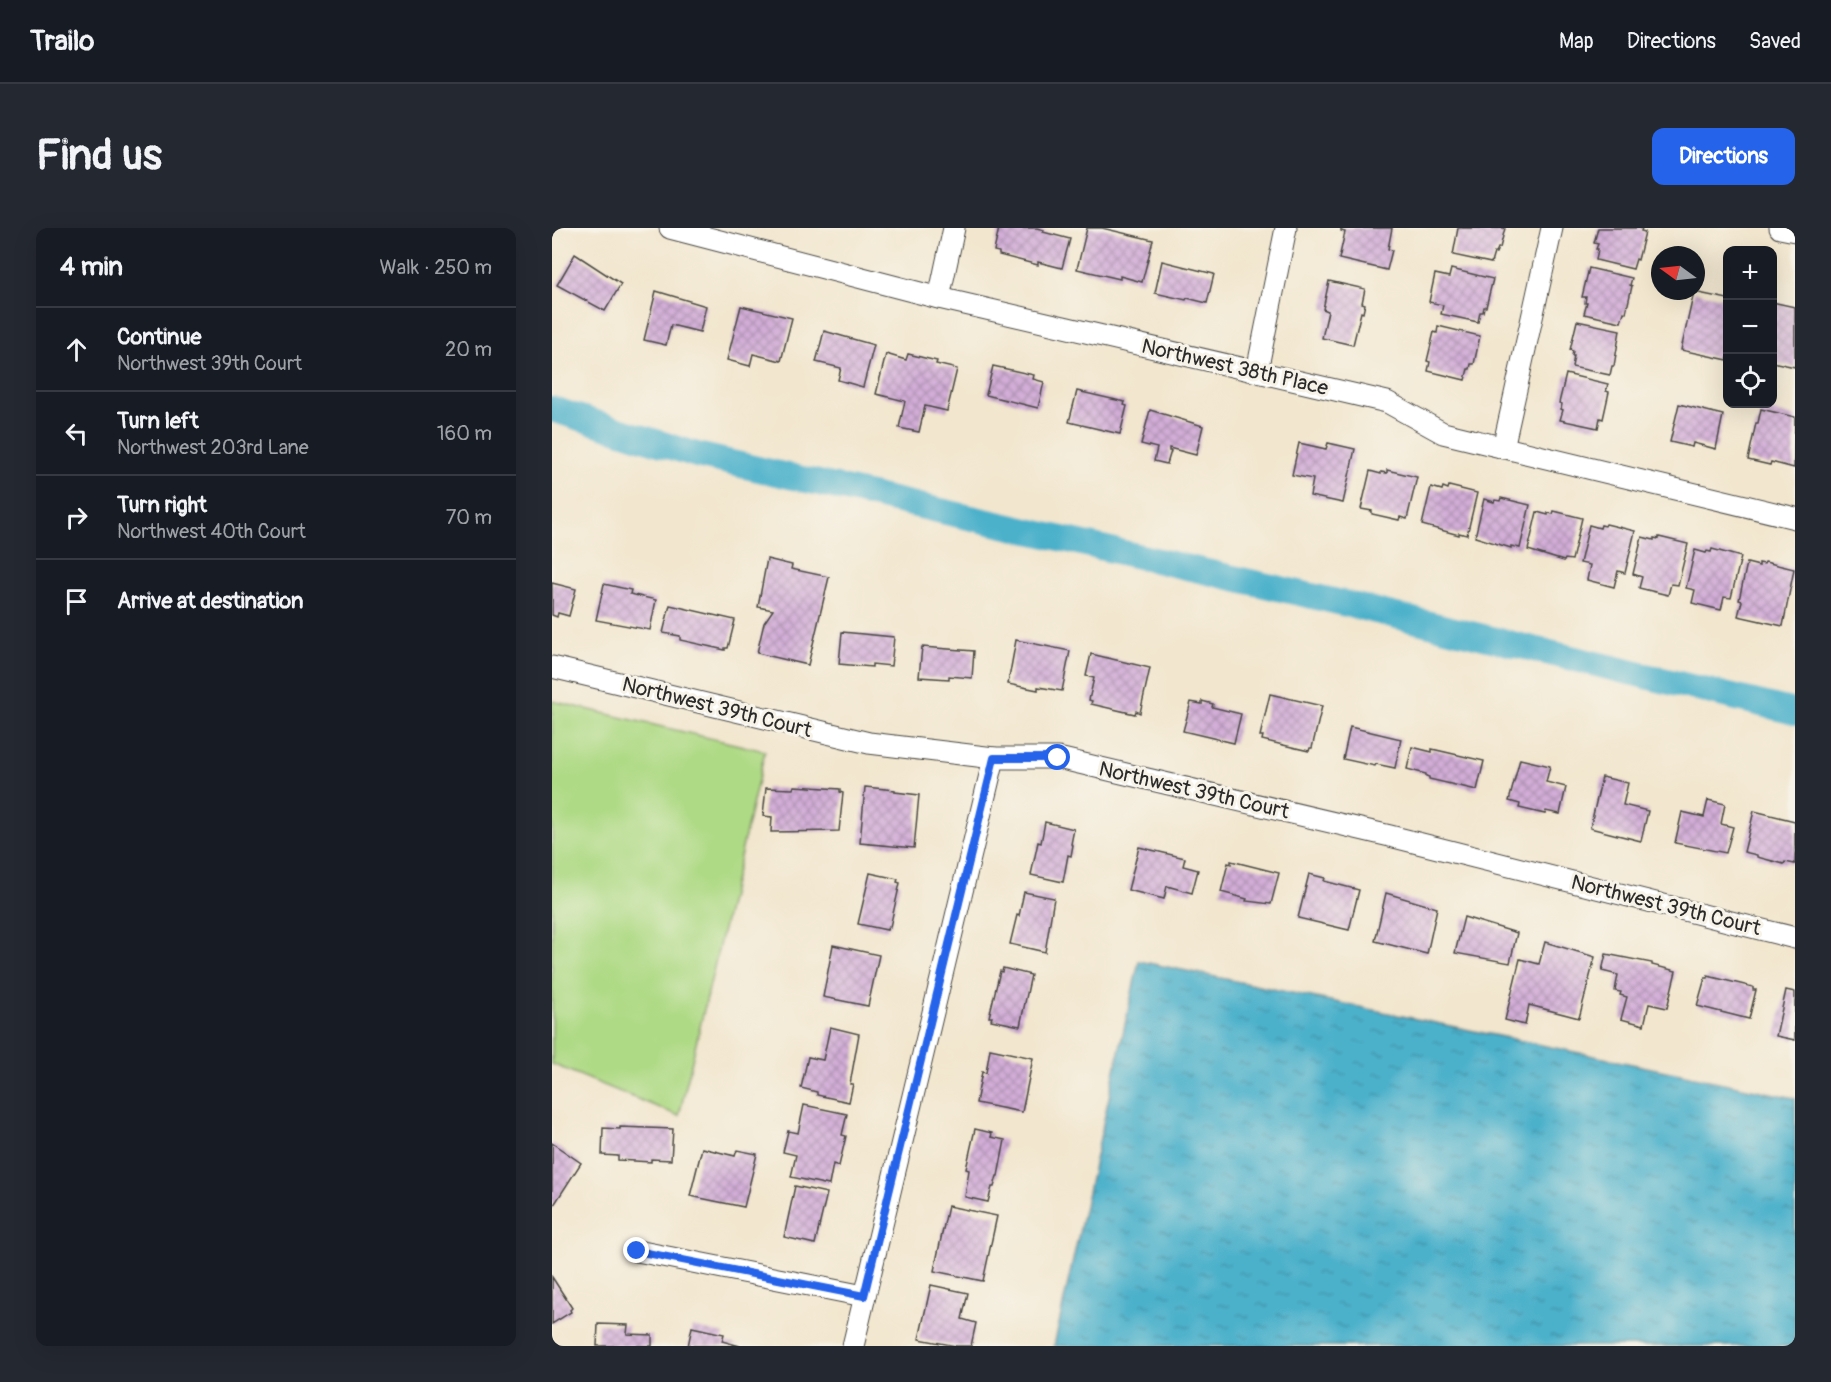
<!DOCTYPE html>
<meta charset="utf-8">
<style>
:root{--surface:#171b24;--page:#242831;--text:#f1f3f6;--muted:#9ea1a6;--line:#363941;--accent:#2563eb}
body{margin:0;font-family:Pangolin,sans-serif;background:var(--page);color:var(--text)}
.controls{position:absolute;right:18px;top:18px;display:grid;overflow:hidden;border-radius:12px;box-shadow:0 6px 24px #0002}
.controls button{width:54px;height:54px;display:grid;place-items:center;padding:0;border:0;border-bottom:2px solid var(--line);background:var(--surface);color:var(--text);font:30px sans-serif}
.compass{position:absolute;left:1099px;top:18px;width:54px;height:54px;border-radius:50%;background:var(--surface);box-shadow:0 6px 24px #0002;rotate:285deg}
.stop{position:absolute;width:18px;height:18px;margin:-14px;border:4px solid #2563eb;border-radius:50%;background:#fff}
.stop.end{background:#2563eb;border-color:#fff;box-shadow:0 2px 6px #0008}
.list{margin:0;padding:0;list-style:none}
h2{display:flex;justify-content:space-between;align-items:center;height:78px;margin:0;padding:0 24px;font-size:26px}
h2 small{font-size:20px;font-weight:400;color:var(--muted)}
.list li{display:grid;grid-template-columns:39px 1fr auto;gap:18px;align-items:center;box-sizing:border-box;height:84px;padding:0 24px;border-top:2px solid var(--line)}
.list b{display:block;font-size:22px;white-space:nowrap}
.list p{margin:0;font-size:20px;white-space:nowrap;color:var(--muted)}
.list em{font-size:20px;font-style:normal;color:var(--muted)}
.icon{flex:none;width:33px;height:33px;fill:none;stroke:currentColor;stroke-width:2;stroke-linecap:round;stroke-linejoin:round}
.map{position:relative;flex:none;width:1243px;height:1118px;overflow:hidden;border-radius:12px}
header{display:flex;align-items:center;gap:36px;box-sizing:border-box;height:84px;padding:0 30px;background:var(--surface);border-bottom:2px solid var(--line)}
header strong{font-size:28px}
nav{display:flex;gap:33px;margin-inline-start:auto;font-size:21px}
.intro{display:flex;align-items:center;justify-content:space-between;box-sizing:border-box;height:144px;padding:0 36px}
h1{margin:0;font-size:42px}
.button{padding:15px 27px;border-radius:12px;background:var(--accent);color:#fff;font-size:21px;font-weight:700}
main{display:flex;gap:36px;padding:0 36px}
aside{flex:1;background:var(--surface);border-radius:12px;box-shadow:0 6px 24px #0002}
.map>svg:first-child{display:block}
.grass{fill:#afda85;stroke:#6d8258;stroke-width:1.5}
.water{fill:url(#water-ripples);stroke:#3c6e7b;stroke-width:1.5}
.lines{fill:none;stroke-linecap:round;stroke-linejoin:round}
.canal{stroke:#4cb1cb;stroke-width:26}
.building{fill:url(#building-cross-hatch)}
.minor-casing{stroke:#494743;stroke-width:23}
.minor{stroke:#fff;stroke-width:21}
.route{stroke:#2563eb;stroke-width:8}
.labels{text-anchor:middle;stroke-width:6;stroke-linejoin:round;paint-order:stroke}
.street-label{font-size:21px;fill:#2b2b2b;stroke:#f7f3e8}
</style>
<header>
<strong>Trailo</strong>
<nav><a>Map</a><a>Directions</a><a>Saved</a></nav>
</header>
<div class="intro"><h1>Find us</h1><a class="button">Directions</a></div>
<main>
<aside>
<h2>4 min<small>Walk · 250 m</small></h2>
<ul class="list">
<li><svg class="icon" aria-label="ahead" viewBox="0 0 24 24"><path d="M12 20V5M6 11l6-6 6 6"/></svg><div><b>Continue</b><p>Northwest 39th Court</p></div><em>20 m</em></li>
<li><svg class="icon" aria-label="left" viewBox="0 0 24 24"><path d="M17 20v-9H6M10 6l-5 5 5 5"/></svg><div><b>Turn left</b><p>Northwest 203rd Lane</p></div><em>160 m</em></li>
<li><svg class="icon" aria-label="right" viewBox="0 0 24 24"><path d="M7 20v-9h11M14 6l5 5-5 5"/></svg><div><b>Turn right</b><p>Northwest 40th Court</p></div><em>70 m</em></li>
<li><svg class="icon" aria-label="arrive" viewBox="0 0 24 24"><path d="M6 21V4h12l-3 4 3 4H6"/></svg><div><b>Arrive at destination</b></div></li>
</ul>
</aside>
<div class="map">
<svg width="1243" height="1118" viewBox="0 0 1243 1118">
<defs>
<pattern id="water-ripples" width="26" height="14" patternUnits="userSpaceOnUse" patternTransform="scale(1.5)"><rect width="26" height="14" fill="#4cb1cb"/><path d="M2 4q2-2 4 0t4 0M15 11q2-2 4 0t4 0" fill="none" stroke="#3f90a5"/></pattern>
<pattern id="building-cross-hatch" width="8" height="8" patternUnits="userSpaceOnUse" patternTransform="scale(1.5)"><rect width="8" height="8" fill="#d3aed8"/><path d="M0 0l8 8M0 8l8-8" fill="none" stroke="#ab8eaf"/></pattern>
</defs>
<rect width="100%" height="100%" fill="#f7f3e8"/>
<filter id="ink" filterUnits="userSpaceOnUse"><feTurbulence type="fractalNoise" baseFrequency=".0167" numOctaves="2"/><feDisplacementMap in="SourceGraphic" scale="12" xChannelSelector="R" yChannelSelector="G"/><feConvolveMatrix kernelMatrix="1 2 1 2 8 2 1 2 1" color-interpolation-filters="sRGB"/></filter>
<filter id="wash" filterUnits="userSpaceOnUse"><feTurbulence type="fractalNoise" baseFrequency=".008" numOctaves="4" result="noise"/><feDisplacementMap in="SourceGraphic" scale="24" xChannelSelector="R" yChannelSelector="G"/><feGaussianBlur stdDeviation="1.35" result="paint"/><feColorMatrix in="noise" values="0 0 0 0 0 0 0 0 0 0 0 0 0 0 0 0 0 1.4 0 .05"/><feComposite in="paint" operator="in"/></filter>
<g filter="url(#wash)">
<rect width="100%" height="100%" fill="#f2e6ce"/>
<path class="grass" d="M0,473l213,50 -86,365 -127,-52z"/>
<path class="water" d="M587,733l656,137v248h-741z"/>
<g class="lines">
<path class="canal" d="M0,181l145,46 654,150 444,107"/>
</g>
<g id="blocks">
<g class="building">
<path d="M447,0h38l7,2 -1,2 27,7 -8,29 -24,-6v3l-39,-10v-3l-5,-1z"/>
<path d="M535,0h15l51,12 -11,42 -22,-6v3l-43,-10z"/>
<path d="M789,0h51l-4,21 4,1 -5,20 -48,-11 6,-27 -4,-1z"/>
<path d="M906,0h47l-5,20h-2l-2,5h-2l-3,10 -38,-8z"/>
<path d="M1046,0h44l-1,3 4,1 -7,28 -2,-1 -3,10 -37,-9 2,-11h-2l2,-5 -4,-1z"/>
<path d="M23,26l46,30 -16,27 -48,-26z"/>
<path d="M610,33l52,13 -7,29 -20,-5 -1,2 -31,-7z"/>
<path d="M1037,40l43,10 -2,7 2,1 -6,27 -2,-1 -3,10 -37,-8 3,-11h-2l1,-6h-4z"/>
<path d="M899,41l42,10 -7,28h-2l-1,5h-3l-2,10 -37,-8 2,-9 -14,-3 6,-28 14,3z"/>
<path d="M777,53l36,8 -3,14 3,1 -2,9 -2,-1 -8,33 -31,-7 6,-27 -5,-2z"/>
<path d="M104,63l50,15 -6,26 -29,-7 -5,20 -22,-5z"/>
<path d="M1142,64l34,7v61l-47,-10z"/>
<path d="M1220,74l23,5v60l-23,-5z"/>
<path d="M189,78l51,12 -11,43 -28,-7 -3,12 -23,-6z"/>
<path d="M1025,93l43,9 -6,36h-2l-2,9 -38,-8 2,-11h-2l1,-5 -3,-1z"/>
<path d="M886,98l42,10 -6,28h-3l-1,5h-2l-3,11 -37,-9 2,-9 -3,-1 7,-29 3,1z"/>
<path d="M272,103l50,14 -11,42 -25,-7 3,-12 -25,-6z"/>
<path d="M334,126l20,6 2,-6 29,7 -1,3 21,5 -10,42 -22,-5 -6,26 -20,-4 6,-27 -29,-7z"/>
<path d="M441,138l41,9 -1,4 11,3 -6,26 -52,-13z"/>
<path d="M1014,146l42,10 -2,7 3,1 -6,27 -3,-1 -2,10 -38,-8 3,-10 -2,-1 1,-5 -3,-1z"/>
<path d="M525,163l48,11 -1,3 3,1 -7,28 -51,-12z"/>
<path d="M1127,176l44,11 -7,34 -23,-6 -1,4 -22,-5z"/>
<path d="M1209,181l34,8 -1,51 -23,-6 -1,3 -22,-5 8,-37h2z"/>
<path d="M598,182l53,16 -7,29 -27,-7v3h2l-4,13 -13,-3 3,-13 -16,-4z"/>
<path d="M747,215l27,6 2,-6 27,6 -12,54 -33,-7 3,-17 -21,-4z"/>
<path d="M835,242l30,7 -10,42 -7,-2 -1,3 -27,-6v-3l-11,-2 9,-38 11,3v-2l6,1z"/>
<path d="M897,258l28,7 -10,42 -8,-2v2l-37,-10 9,-38 11,3 1,-3 5,2z"/>
<path d="M949,270l29,7 -10,43 -9,-2v2l-36,-11 9,-38 10,3 1,-2 5,1z"/>
<path d="M1002,283l28,7 -10,42 -7,-1 -1,2 -36,-11 9,-38 11,3v-2l5,1z"/>
<path d="M1054,296l29,7 -10,42 -7,-2 -4,16 -27,-7 3,-15 -10,-2 9,-38 11,3 1,-3 4,1z"/>
<path d="M1090,309l12,3v-2l5,1v-2l29,7 -10,41 -7,-1 -3,11 -29,-7 3,-11 -9,-3z"/>
<path d="M1160,321l29,8 -10,41 -7,-1 -3,13 -29,-7 3,-13 -9,-2 9,-38 11,3 1,-2 4,1z"/>
<path d="M215,331l25,6 -1,4 38,8 -21,88 -51,-12 7,-30 9,-13 -15,-3z"/>
<path d="M1213,334l29,7 -11,57 -45,-10 4,-15 -3,-1 8,-37 12,3v-3l5,1z"/>
<path d="M0,355l24,6 -7,27 -11,-3 -1,4 -5,-2z"/>
<path d="M52,356l27,6 -1,4 26,6 -6,30 -54,-10z"/>
<path d="M118,377l65,15 -7,28h-3v2l-45,-10v-4l-17,-3z"/>
<path d="M290,404l52,5 -3,29 -19,-2v3l-33,-3z"/>
<path d="M464,412l54,11 -8,40 -24,-4v3l-30,-6z"/>
<path d="M370,419l52,4 -2,27 -23,-2v3l-30,-2z"/>
<path d="M539,426l59,14 -10,45 -4,-2 -1,3 -44,-10 1,-3 -3,-1 5,-22 -8,-2z"/>
<path d="M718,466l52,12 -10,42h-2l-1,3 -47,-11 1,-4h-3z"/>
<path d="M650,473l11,3 -1,3 29,7 -7,29 -51,-12 8,-29 11,2z"/>
<path d="M798,499l51,12 -6,29 -19,-4 -1,2 -32,-7z"/>
<path d="M860,519l20,5v-3l52,12 -7,29 -48,-11v-2l-3,-1v-2l-19,-5z"/>
<path d="M968,531l30,7 -4,16 20,5 -6,27 -14,-3 -1,3 -26,-6 1,-4 -11,-3z"/>
<path d="M1050,549l26,6 -5,22 25,6 -7,30 -51,-13z"/>
<path d="M242,558l46,3v3l3,1 -4,38 -68,1 1,-15 -9,-1 3,-28 27,1z"/>
<path d="M313,559l30,3v2l24,3 -5,53 -54,-5z"/>
<path d="M1156,572l17,4 -4,20 12,3 -7,26 -51,-10 7,-31 22,5z"/>
<path d="M1202,583l41,10v43l-10,-2 -1,2 -27,-7v-2l-13,-3z"/>
<path d="M493,594l29,7 -3,15 2,1 -2,11 -3,-1 -5,27 -32,-7 7,-33 3,1z"/>
<path d="M587,619l46,11 -2,8 15,4 -6,23 -25,-7 -3,13 -36,-9z"/>
<path d="M679,633l48,12 -8,31 -25,-3 1,-2 -26,-7 7,-29 3,1z"/>
<path d="M318,645l28,6 -1,3 3,1 -10,44 -2,-1 -1,4 -29,-6z"/>
<path d="M757,646l16,4 -1,3 35,9 -10,40 -51,-12z"/>
<path d="M472,664l30,6 -9,54 -35,-8 7,-29 2,1z"/>
<path d="M834,665l51,15 -10,46 -52,-13z"/>
<path d="M912,689l53,16 -7,30 -55,-10z"/>
<path d="M993,714l50,15 -16,61 -50,-13 -4,20 -20,-5 15,-61 19,5z"/>
<path d="M281,717l46,10 -11,51 -45,-9z"/>
<path d="M1054,726l46,9v2l24,6 -9,37 -18,-4 -5,21 -23,-6 6,-22 -7,-2 1,-3 -6,-1 3,-16 -16,-4z"/>
<path d="M451,740l28,7 -11,51 -29,-6 1,-3h-3l11,-46 2,1z"/>
<path d="M1156,748l45,11v3h3l-7,29 -52,-13 8,-28h3z"/>
<path d="M1234,762l9,2v48l-19,-4z"/>
<path d="M278,799l29,7 -9,50h3l-4,18 -32,-7v-3l-16,-4 7,-31 15,3z"/>
<path d="M438,821l43,9 -11,54 -46,-9 6,-31 4,1z"/>
<path d="M252,877l43,9 -5,21 4,1 -7,30 -6,-2 -4,21 -38,-8 5,-22 -13,-3 5,-21 10,2z"/>
<path d="M68,899l53,2 -2,31 -20,-1v3l-33,-2v-4l-16,-1 1,-27 17,1z"/>
<path d="M423,901l17,4 -1,4 14,3 -7,36h-1l-3,11h-2l-4,15 -23,-5 4,-27 -3,-1z"/>
<path d="M0,915l29,20 -29,45z"/>
<path d="M150,920l33,8 2,-6 20,4 -13,53 -54,-11z"/>
<path d="M243,958l32,7 -12,51 -31,-7z"/>
<path d="M396,978l49,10 -14,65 -49,-10z"/>
<path d="M0,1049l20,31 -2,2 1,2 -19,12z"/>
<path d="M379,1057l37,8 -6,26 14,4 -5,23h-15l-37,-7z"/>
<path d="M46,1096l30,1 -1,9 25,1v11h-55z"/>
<path d="M140,1099l32,7 -2,7 18,5h-52z"/>
</g>
</g>
</g>
<g filter="url(#ink)">
<use href="#blocks" fill-opacity="0" stroke="#494743" stroke-width="1.5"/>
<g class="lines">
<g class="minor-casing">
<g id="minor">
<path d="M118,0l269,70 448,104 56,31 352,85"/>
<path d="M1228,0l15,3"/>
<path d="M387,70l15,-70"/>
<path d="M705,143l29,-143"/>
<path d="M951,220l49,-220"/>
<path d="M0,439l317,76 125,15h64l332,78 405,102"/>
<path d="M85,1023l227,45"/>
<path d="M301,1118l141,-588"/>
</g>
</g>
<use href="#minor" class="minor"/>
</g>
</g>
<g class="lines" filter="url(#ink)">
<path class="route" d="M85,1023l227,45 130,-538h64"/>
</g>
<g class="labels">
<g class="street-label">
<text transform="translate(683 139) rotate(13)" y="7">Northwest 38th Place</text>
<text transform="translate(165 479) rotate(14)" y="7">Northwest 39th Court</text>
<text transform="translate(642 562) rotate(13)" y="7">Northwest 39th Court</text>
<text transform="translate(1114 677) rotate(14)" y="7">Northwest 39th Court</text>
</g>
</g>
</svg>
<div class="controls">
<button>+</button>
<button>−</button>
<button><svg class="icon" aria-label="locate" viewBox="0 0 24 24"><circle cx="12" cy="12" r="6"/><path d="M12 2v4M12 18v4M2 12h4M18 12h4"/></svg></button>
</div>
<svg class="compass" viewBox="-18 -18 36 36"><path d="M0-13l5 13h-10z" fill="#e53935"/><path d="M0 13l5-13h-10z" fill="#9ea1a6"/></svg>
<div class="stop" style="left:506px;top:530px"></div>
<div class="stop end" style="left:85px;top:1023px"></div>
</div>
</main>
